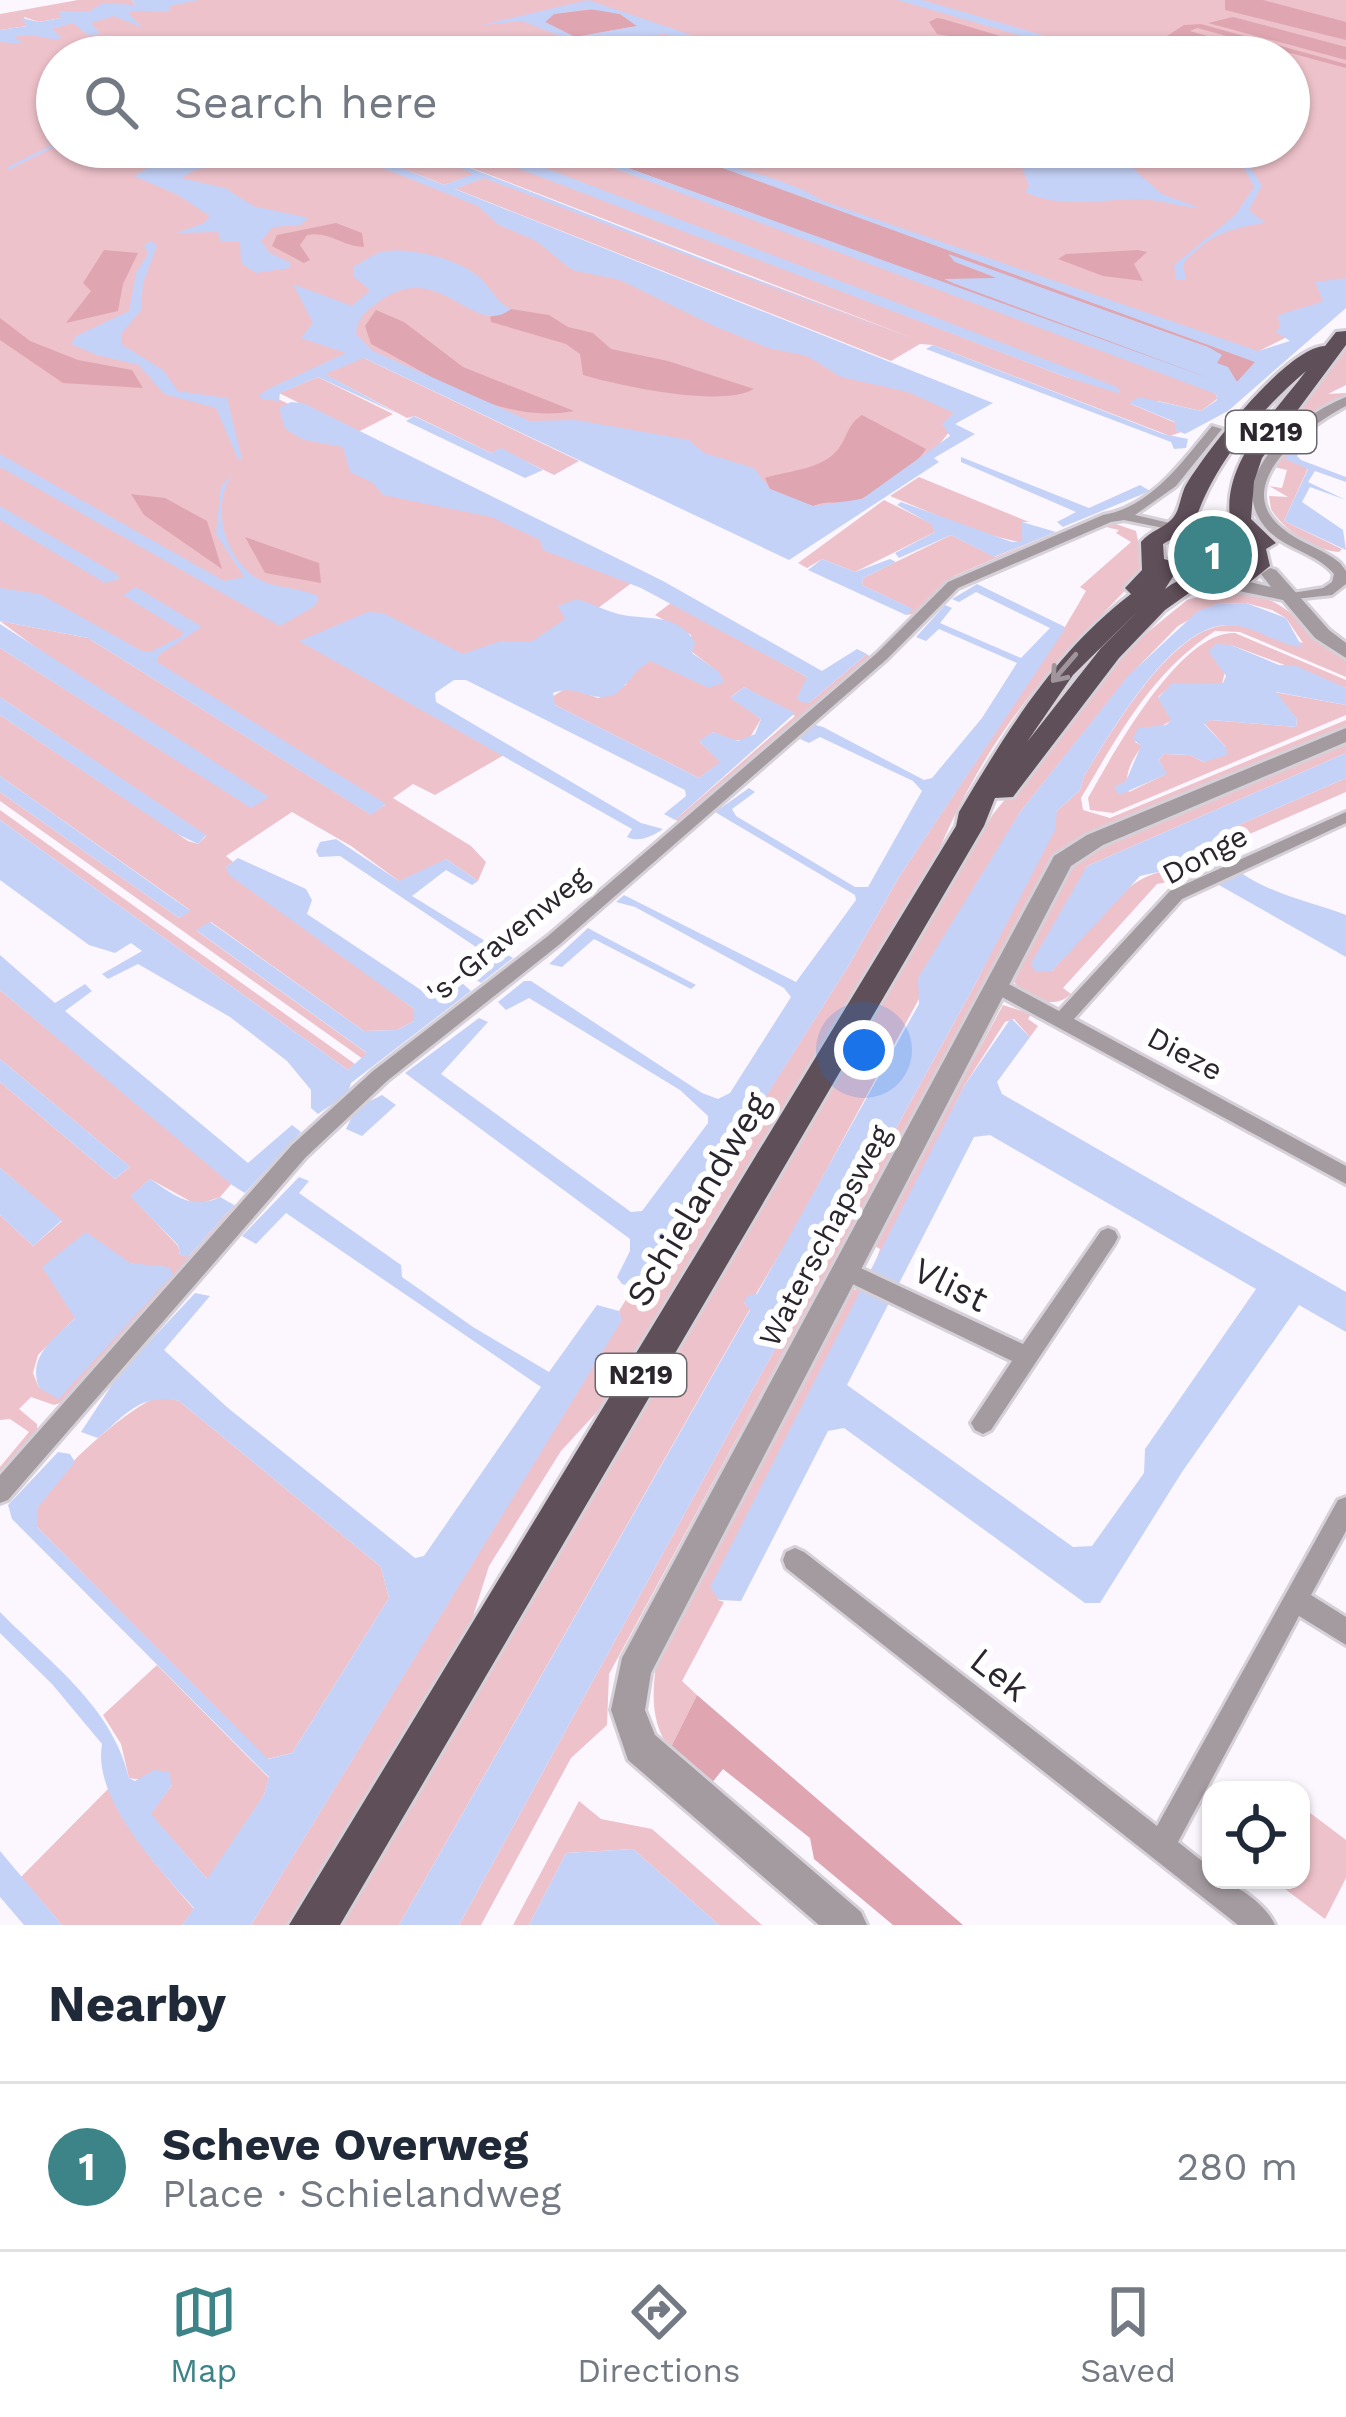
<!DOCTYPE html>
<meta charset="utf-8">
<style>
:root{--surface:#fff;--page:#f2f2f3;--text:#1f2937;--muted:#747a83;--line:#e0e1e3;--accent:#3c8487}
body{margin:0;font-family:"Work Sans",sans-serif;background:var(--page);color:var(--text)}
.controls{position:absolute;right:36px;bottom:36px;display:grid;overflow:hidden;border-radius:24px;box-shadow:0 3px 9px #0004}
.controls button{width:108px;height:108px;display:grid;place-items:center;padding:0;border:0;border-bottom:3px solid var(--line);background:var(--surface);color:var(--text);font:60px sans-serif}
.you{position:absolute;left:864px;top:1050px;width:42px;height:42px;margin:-30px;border:9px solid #fff;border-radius:50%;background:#1a73e8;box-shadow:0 0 0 18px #1a73e833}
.badge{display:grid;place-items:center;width:78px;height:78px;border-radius:50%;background:var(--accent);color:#fff;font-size:39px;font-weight:700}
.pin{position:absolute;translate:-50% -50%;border:6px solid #fff;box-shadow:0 3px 12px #0006}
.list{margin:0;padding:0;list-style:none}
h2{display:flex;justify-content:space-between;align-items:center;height:156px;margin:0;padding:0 48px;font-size:51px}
h2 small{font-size:39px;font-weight:400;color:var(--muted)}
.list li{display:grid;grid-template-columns:78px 1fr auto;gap:36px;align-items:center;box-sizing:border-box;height:168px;padding:0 48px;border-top:3px solid var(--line)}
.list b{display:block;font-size:45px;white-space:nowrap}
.list p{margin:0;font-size:39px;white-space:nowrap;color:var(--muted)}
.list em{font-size:39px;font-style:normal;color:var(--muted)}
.icon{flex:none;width:66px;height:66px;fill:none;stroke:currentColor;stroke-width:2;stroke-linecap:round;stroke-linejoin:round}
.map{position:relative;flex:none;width:1346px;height:1925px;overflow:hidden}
.search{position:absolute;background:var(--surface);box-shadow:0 3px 9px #0004;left:36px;right:36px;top:36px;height:132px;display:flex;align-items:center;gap:30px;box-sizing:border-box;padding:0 42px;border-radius:66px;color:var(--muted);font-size:45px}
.sheet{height:324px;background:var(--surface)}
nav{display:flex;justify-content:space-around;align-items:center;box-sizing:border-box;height:168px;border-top:3px solid var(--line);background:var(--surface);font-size:33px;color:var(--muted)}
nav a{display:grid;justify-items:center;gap:6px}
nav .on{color:var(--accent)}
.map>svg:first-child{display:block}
.green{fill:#eec2cb;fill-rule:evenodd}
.forest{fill:#dfa6b1}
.water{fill:#c5d2f8;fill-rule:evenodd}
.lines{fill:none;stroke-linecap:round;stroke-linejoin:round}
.stream{stroke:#c5d2f8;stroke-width:3}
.minor-casing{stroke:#d6d1d8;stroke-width:6}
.tertiary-casing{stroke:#d6d1d8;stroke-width:6}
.primary-casing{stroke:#d6d1d8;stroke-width:6}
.minor{fill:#a49ba0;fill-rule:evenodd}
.tertiary{fill:#a49ba0;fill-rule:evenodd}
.primary{fill:#5f4f59;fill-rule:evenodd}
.oneway{stroke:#9f959b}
.labels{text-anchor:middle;stroke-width:12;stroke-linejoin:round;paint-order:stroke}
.shield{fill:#fff;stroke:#6b676c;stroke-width:3}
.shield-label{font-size:27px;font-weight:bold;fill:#2b262d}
.street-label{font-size:30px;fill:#2b262d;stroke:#fff}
.near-street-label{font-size:36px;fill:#2b262d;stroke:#fff}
</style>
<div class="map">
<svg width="1346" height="1925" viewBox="0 0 1346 1925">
<rect width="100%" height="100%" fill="#fcf6fe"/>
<g class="green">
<path d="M78,0h54l3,5 -55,8 -19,-2v7l-22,4 -15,-5 3,9 -27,4v-16z"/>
<path d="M184,0h1162v296l-37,30 -50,25 -29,43 -652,-247h711v-90h-1232v90h348l19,7 -10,-7h88l-48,17 21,10 -31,11 -42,-17 563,244 -46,58 -122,71 -438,-188 -89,42 371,181 -90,67 -86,23 -153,-19 192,108 -69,40 -22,-11 -20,14 78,48 15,16 -8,19 -32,-22 -37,22h-10l-48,-35 -59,-34 -66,44 7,6 -7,5 188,142v12l-17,9 -33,1 -153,-109 -14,9 171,123 -5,5 -363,-258v-9l179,126 11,-8 -190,-134v-61l188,126 10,3 8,-8 -206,-139v-49l251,159 -251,-186 88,17 282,176 15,-9 -338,-199 -47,-7v-564z"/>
<path d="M518,147h40l638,236 20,11 1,5 -16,12 -43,-10 -27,3 45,19 -1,7 6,2 -11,4 -237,-91 -13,-1 -29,17 -438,-173 31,-11 431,162 -451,-174 30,-7 572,219 55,14 -616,-238z"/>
<path d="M1346,346v39l-18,9 18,-1v5c-57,26 -92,41 -93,111l-6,-1 2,-26 11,-28z"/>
<path d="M358,358h6l215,103 -25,14 -53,-26 -10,4 -76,-37 -8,2 -83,-44z"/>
<path d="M318,377l75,37 -35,18 -79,-39z"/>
<path d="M1295,437l4,1 -13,21 22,9 -24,53 58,28 -3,3c-23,-1 -57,-23 -68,-43l-2,-13 19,1 -19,-11 13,2 5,-18 -13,-3z"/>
<path d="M919,477l110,45h-6l-1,21 -47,-12 -85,-35z"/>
<path d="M884,500l48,24 3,8 -80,40 -33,-13 -15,9 -9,-5z"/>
<path d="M1110,522l26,9 8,37 -4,7c-95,99 -150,154 -205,284l-328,542 -46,50 -72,115 -20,63 -180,296h-38l370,-605 -2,-9 14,-23h7l20,-23 52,-83 -3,-21 20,-7 120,-189 50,-88 163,-245 24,-41 -6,-4 51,-45 -15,-9 3,-3 -17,-4z"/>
<path d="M1056,532l-102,44 -41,38 -7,1 6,-6 -50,-24 1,-7 88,-43 44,22z"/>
<path d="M1215,592c80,-1 73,31 131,69v16l-106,-45 -25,-1c-64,42 -96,103 -134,167l2,12 27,8 236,-98v7l-269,112 -27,22 -441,813 -2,51 -36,33 -90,167h-22l519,-946 79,-168 23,-21 4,-14c27,-43 83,-141 136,-150 25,-5 59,11 83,17l-17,-25 -14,-8 -26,-7 -29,1 -39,22 -49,50 -109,136 -225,416 -39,66 -12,9 6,6 -351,616h-62l656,-1111 139,-169 55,-45z"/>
<path d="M672,602l135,75 2,26 58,-49 3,3 -191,164 -4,-1 120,-104 -51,-29 -13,10 30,22 -12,20 -17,2 -19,-9 -13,10 21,20 -22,16 -144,-73 -5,-7 18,-11 30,11 28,-13 4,-12 20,-13 25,11 43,1 -26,-20 -1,-17 -36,-20z"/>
<path d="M1235,633l111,47v8l-115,-43 -9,39h-50l-14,13 14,23 -37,22 7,4c-10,14 -19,28 -13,46l37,-18 -7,-14 5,-6 26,1 14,7 22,-15 -22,-24 7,-3 85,7 1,-8 -23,-27 72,13v10l-233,98 -23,-3 -2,-12c24,-42 92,-168 147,-165z"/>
<path d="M1346,742v11l-259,113 -45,104 10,1c39,-42 85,-124 151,-95l-46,8 -94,104 8,6c-18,17 -43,5 -57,-12l52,-107 21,-22z"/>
<path d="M1346,778v14l-115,50 9,17 -11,5 -15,-22 4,-8z"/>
<path d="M0,810l355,254 -7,6 -348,-250z"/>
<path d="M0,990l232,193 -12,14 -23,8 -47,-26 -19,17 47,50 2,9 9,1 45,-51 5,3 -173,193 -12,4 -23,-8 -12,12 18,15v11l-37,43v-11l29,-35 -19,-13 -10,1v-205l33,31 29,-25 -62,-53v-86l115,97 15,-12 -130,-108zM130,1263l19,5 12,-2 -122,122 -6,-15 5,-18z"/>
<path d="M1003,1005l28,9 -3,5 10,7 -8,11 -16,-18 -9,3 -41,64 -92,187 8,-24 -7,-4z"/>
<path d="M861,1288l3,2 -146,310 6,2 -42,79 15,14 -27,54c-19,-25 -18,-54 -14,-84l193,-374z"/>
<path d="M160,1396l19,5 202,166 8,31 -97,155 -25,6 -230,-232c0,-7 -1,-14 1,-20 12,-31 91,-101 122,-111z"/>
<path d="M157,1665l112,113 -5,17 -56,85 -58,-66 22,-29 -43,-7 -8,-34 -18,-29z"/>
<path d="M109,1788c19,47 52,83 85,121l-12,16h-120l-41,-48z"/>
<path d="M579,1801l22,18 51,10 110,96h-43l-86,-76 -67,4 -37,72h-16z"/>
<path d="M1301,1806l45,34v38l-21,41 -52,-39h28z"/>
</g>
<g class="forest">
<path d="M1225,0h38l83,22v18l-121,-30z"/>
<path d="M595,9l25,5 17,12 -62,11 -30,-15 9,-8z"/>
<path d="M1233,17l113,30v13l-138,-37z"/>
<path d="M937,18l6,1 128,38h-54l-22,-13 -58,-10 -8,-12z"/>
<path d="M1201,24l145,40v4l-149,-40 -7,3 91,26h-41l-51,-19 -13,3 -12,-3 20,-13z"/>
<path d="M570,147h95l591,215 -19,20 -10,-15 -12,-4 -7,-16 -260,-92 50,24 -51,1 6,3 275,100 -25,-5z"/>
<path d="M336,223l26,10 2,14c-21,0 -34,-16 -57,-12l-7,10 10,15 -6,3 -32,-17 5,-11z"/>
<path d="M104,250l34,3 -15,31 -5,27 -52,12 25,-32 -8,-8z"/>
<path d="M1138,250l9,2 -13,12 9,17 -40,-5 -45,-17 8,-5z"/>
<path d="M511,309l38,6 19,12 25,6 18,16 57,12 86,28c-33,19 -133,-3 -171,-14l-3,-21 -14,-10 -75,-22 -1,-5z"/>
<path d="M376,310l28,12 59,45 111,44c-74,14 -139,-34 -203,-67l-6,-18z"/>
<path d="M0,318l30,23 48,19 54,10 11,18 -80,-5 -63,-43z"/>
<path d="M862,415l64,34c-12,19 -51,49 -74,52 -14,3 -25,-1 -39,5l-43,-17 -5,-11c25,-8 58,-8 74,-30 9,-13 9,-24 23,-33z"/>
<path d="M131,494l34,4 42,23 15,48 -78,-54z"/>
<path d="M245,537l74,26 2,20 -56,-10z"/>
<path d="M697,1695l266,230h-70l-79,-66 -4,-21 -87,-69 -12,15 -41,-35z"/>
</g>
<g class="water">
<path d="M132,0h67l-30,6 2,4c-16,5 -27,-3 -43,3l15,15 -29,-12 -23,7 10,11 -13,1 -15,-12 -21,6 10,9c-17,4 -24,-7 -48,-1l10,7 -24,-2v-12l27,-4 -5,-8 17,4 22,-4 -2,-7h31l13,-8 32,2z"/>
<path d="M588,0l153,52 39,5 -54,-2 -61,-21 -89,8 -54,-21 -41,4zM589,9l31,5 17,12 -62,11 -30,-15 9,-8z"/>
<path d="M897,0h25l183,53 51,-12 -45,16h-16z"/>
<path d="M183,147h84l-31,18 -39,4 -16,9 44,10 28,18 56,12 -9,7 -27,2 -12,14 9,12 21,10 -2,5 -33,5 -15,-10 -1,-21h-19l-3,-10 -42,1 28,-10 6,-7 -34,-22 -42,-18z"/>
<path d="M330,147h19l95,38 29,-11 -21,-10 50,-17h16l-12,6 611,234 4,7 -55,-17 -578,-220 -23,9 453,177 -434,-165 -29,11 538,214 -38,21 20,10 -41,24 5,4 -150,98 -425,-202 -39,16 73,40 -80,-37 -38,16 -1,8 -17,-2 -3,-4 9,-6 78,-36 -45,-15 12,-15 -20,-39 59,22 18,-16 -17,-14v-9c11,-5 21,-15 34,-16 26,-3 71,8 91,25 13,11 18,26 33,33 -38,31 -72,-54 -134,-6 -12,9 -20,16 -21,31l17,17 157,70 46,-1 113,20 15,13 50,15 16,21 43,17 49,-7 88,-63 -8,-12 12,-11 -46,-21 -67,-15 -34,-21 -39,-8 -54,-22 -94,-46 -48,-10 -36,-29 -39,-17 -19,-18z"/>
<path d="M558,147h12l647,234 -264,-98 -9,-4 53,-1 -42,-16 -7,-8 262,94 12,7 -5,8 11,4 9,15 18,-20 -590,-215h24l3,7c44,16 91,22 131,47l435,150 32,-10 -15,-10 5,-3 -2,-12c8,-5 31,-9 45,-15l-8,-19 31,-4v30l-118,103 -43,23 -10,-4v-8l-46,-19 10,-6 62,14 16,-11 -1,-6z"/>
<path d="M979,147h37l21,10 93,9 32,28 38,14c-20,-1 -39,-8 -59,-9 -37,0 -81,10 -116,-7l4,-6 -7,-19z"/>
<path d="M1213,147c22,1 40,20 49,39l-13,24 16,13c-38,6 -55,11 -82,41l3,16h-10l-2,-15 61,-50 19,-28 -11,-21z"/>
<path d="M152,241l5,5 -14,37 -2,27 -19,23 -1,11 42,26 15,21 49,7 15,61h-4l-22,-51 -52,-14 -25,-29 -42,-10 -26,-11 5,-8 53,-25 7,-38 12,-19 -4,-9z"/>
<path d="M933,345l230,89 25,5 -2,9 -12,1 -3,-7 -245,-93z"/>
<path d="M291,402l12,1 360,178 159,90 35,-22 10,5 -58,49 -9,-1 -3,-4 10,-21 -166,-89 -98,-38 -3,-10 -49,-23 -108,-22 -10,-12 -23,-11 -7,-25 -39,-7 -19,-11 -6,-21z"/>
<path d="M414,416l77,37 10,-5 42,22 -18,8 -119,-57z"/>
<path d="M1299,438l7,3 -9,15 4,4 45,17v5l-31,-11 -7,11 38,18 -36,-13 -8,15 41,28 3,20 -62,-29 24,-52 -23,-10z"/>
<path d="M0,454l224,127 20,-4 -28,-43 5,-48 12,-12c-23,31 -9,82 22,103 17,12 44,9 64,20l-4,9 -35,20 -280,-159z"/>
<path d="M961,457l128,51 51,-23 10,6 -87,36 -6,-5 19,-10 -115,-50z"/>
<path d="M901,502l111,40h10v-20l34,10 -62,25 -43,-22 -52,23 -4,-5 40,-21 -4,-8 -34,-19z"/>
<path d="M0,506l118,69 1,4 -14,4 -105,-63z"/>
<path d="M822,559l33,13 35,-13 6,3 -33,16 -1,7 51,24 -7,6 -98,-45z"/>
<path d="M977,584l88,43 -2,5 -164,245 -50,88 -120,190 -20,6 3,21 -51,83 -22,24 -17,-5 -5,-7 13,-26v-12l-225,-166 74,-55 9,4 -47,52 190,138 11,-1 66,-88v-7l-28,-26 -151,-92 -23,12 -8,-8 26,-21h7l171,112 16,6 12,-6 61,-96 -7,-9 -149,-81 -19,-5 8,-7 172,87 60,-82 -1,-5 -140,-83 34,-24 6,4 -23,17 4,7 119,71h13l54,-96 -9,-10 -93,-44 -11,6 -9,-4 12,-15 11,3 101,53 8,-2 50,-60 35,-55 -78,-34 -13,12 -10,-4 29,-32 7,3 -12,15 81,35 29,-30 -74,-36 -17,10 -7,-3z"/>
<path d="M136,587l66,40 -43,28 -2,7 229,142 -15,11 -283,-177 -88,-17v-33l40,6 102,57 8,1 32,-16 1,-4 -60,-37z"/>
<path d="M577,599c13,4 25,10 38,14 29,9 60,-3 80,29l-3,11 27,19 5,10 -15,6 -59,-27c-17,10 -25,29 -37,34 -22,8 -37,-12 -60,-2l2,12 144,73 21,-16 -21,-21 14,-9 25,9 17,-7 6,-15 -31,-21 14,-11 51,26 -120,107 -11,-6 22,-18 -1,-6 -219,-110h-12l-19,13 1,9 205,121 22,6c-10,7 -24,14 -36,8l5,-8 -333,-188 69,-29 15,1 80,41 38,-13 30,1 34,-23 -7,-13z"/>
<path d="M1246,603l40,15 16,29c-25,-2 -47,-21 -72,-22 -57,-3 -119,108 -146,151l-4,14 -23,21 -2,19 -77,149 -519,946h-60l351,-615 -6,-7 4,-8 9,-1 162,-290 -1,-26 102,-166 108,-136 70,-65 19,-7z"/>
<path d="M0,624l269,173 -18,11 -251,-160z"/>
<path d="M1216,644l15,1 48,20h15l52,23v17l-70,-13 21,27 -1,8 -85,-7 -7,4 22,23 1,8 -23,7 -14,-7 -26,-1 -5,6 8,14 -48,21 -5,-8 12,-6 15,-35 -8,-7 5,-11 28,-3 5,-5 -13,-22 13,-14 52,-1 3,-7 -18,-25z"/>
<path d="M0,697l206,138 -8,9 -23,-11 -175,-118z"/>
<path d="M1346,753v25l-128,56 -4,8c21,45 89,57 132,73v42l-143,-81 -27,-8 -36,8 -88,95 -17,1 -4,-9 56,-97z"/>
<path d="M0,776l168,119 23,16 -12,7 -179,-126z"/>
<path d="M0,820l348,250 19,-17 -171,-123 14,-8 154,109 33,-1 17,-9v-12l-185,-134 -3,-8 12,-9 68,31 6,11 -5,14 126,84 10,1 19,-16 9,8 -120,92 -5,15 14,8 22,-11 14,10 -34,31 -16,-7 9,-19 -21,-7 -16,11 -7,-6v-18l-24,-29 -57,-44 -92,-53 -30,15 -6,-5 40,-23 -11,-8 -16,10 -26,-8 -89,-65z"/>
<path d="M336,839l63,42 47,-22 32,22 -6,4 -26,-15 -34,26 101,62 -32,25 -9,-6 18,-13 1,-7 -151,-101 -21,1 -3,-6 4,-9z"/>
<path d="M588,928l11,6 97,51 -5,4 -97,-50 -32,28 -13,-3z"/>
<path d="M0,955l55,48 30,-19 7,7 -27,20 183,152 44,-38 9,7 -56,61 -13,-8 -232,-195z"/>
<path d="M1011,1018l19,19 -33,45 5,12 344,198v40l-47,-27 -117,167 -82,131h-15l-241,-175 -16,3 -87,170 -22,-1 -9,-13 254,-501zM990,1135l266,154 -111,160 -1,24 -52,73 -19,1 -226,-162 127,-248z"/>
<path d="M0,1059l130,108 -15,12 -115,-97z"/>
<path d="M0,1168l62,52 -29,26 -33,-31z"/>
<path d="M299,1177l10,4 -10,12 102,72 1,12 71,50 76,45 48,-67 22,6 3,9 -371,605h-69l12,-17c-35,-39 -102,-109 -92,-164l-50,-60 -52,-51v-21c51,52 112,94 129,166l6,3 19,-11 15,2 3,13 -21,29 56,65 57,-84 5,-18 -257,-258 -4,-14 50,-53 12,2 5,8 -37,45 -1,20 231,232 24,-6 97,-155 -8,-31 -202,-166c-37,-9 -54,14 -81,37l-17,-6 38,-58 76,-81 15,3 -46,54 64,58 187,150 9,-2 117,-169 -255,-174 -30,31 -14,-8z"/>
<path d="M150,1179c24,16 42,32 70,18l14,8 -46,52 -8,-2 -2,-10 -48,-49z"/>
<path d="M86,1232l44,31 39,4 4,7 -114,125 -20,-11c-12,-33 15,-48 36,-70l-33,-51z"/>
<path d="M633,1849l86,76h-190l37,-72z"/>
<path d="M0,1851l62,74h-38l-24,-28z"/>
</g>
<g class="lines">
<path class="stream" d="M9,168l48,-24"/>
<g class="minor-casing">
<g id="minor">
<path d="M1346,397v9c-37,19 -118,78 -64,122 17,15 40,20 58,35l6,8v13l-14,11 -46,5v-6l37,-6 9,-6 2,-8c-19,-22 -51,-25 -69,-47 -43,-53 36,-112 81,-130z"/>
<path d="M1212,426l10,3 -46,57 -41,29 43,10v6l-54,-11 -13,2 -153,66 -71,71 -327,285 -173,137 -81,76 -298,343 -8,3v-28l292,-330 81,-74 175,-135 329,-283 71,-71 155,-67c48,-8 79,-53 109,-89z"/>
<path d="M1346,812v11l-164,76 -108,120 272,147v18l-357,-194 -3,-5 9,-7 6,2 58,31 111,-120z"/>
<path d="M1108,1228l7,3 3,6 -3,6 -124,187 -8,4 -8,-4 -4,-7 41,-62 -176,-85 -3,-6 3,-6 8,-3 8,3 171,80 78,-113z"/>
<path d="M1346,1497v34l-35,64 35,22v28l-47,-29 -121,226 33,26v12c22,0 55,24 64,45h-37l-452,-357 -3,-8 3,-8 9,-4 9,4 353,274 181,-326z"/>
</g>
</g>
<g class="tertiary-casing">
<g id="tertiary">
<path d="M1270,568l6,2 53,60 17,13v15l-31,-20 -32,-38 -49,-10 -2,-4 9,-6 30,7 -10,-13z"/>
<path d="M1346,728v14l-243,103 -32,21 -420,807 -6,37 10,25 206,177 6,13h-48l-191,-165 -17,-50 11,-52 432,-802 33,-21z"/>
</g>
</g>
<g class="primary-casing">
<path id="primary" d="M1346,331v14l-84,113 -8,24 -3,37 25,24 -10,6 4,17 -20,16 -51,4 -34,24 -46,48 -106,139 -18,1 -11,28 -644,1099h-51l667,-1099 3,-14c49,-82 96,-160 172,-218l-6,-6 17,-18 -1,-28c9,-11 21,-13 30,-22 9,-8 9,-24 15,-35 19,-33 101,-138 139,-139l11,-14zM1306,371c-33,44 -87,94 -75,153l-35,-6c21,-59 63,-106 110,-147zM1208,532l35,17 5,14c-27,18 -48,0 -83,26l16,-25 -17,-5 -1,-15 19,-11zM1137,612l-36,36 -74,94 46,-67z"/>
</g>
<use href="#minor" class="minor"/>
<use href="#tertiary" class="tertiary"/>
<use href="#primary" class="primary"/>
</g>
<defs><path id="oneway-shaft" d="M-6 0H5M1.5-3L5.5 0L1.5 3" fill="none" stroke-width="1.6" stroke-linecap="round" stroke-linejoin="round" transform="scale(3)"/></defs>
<use class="oneway" href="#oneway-shaft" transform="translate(1064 668) rotate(131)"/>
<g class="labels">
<g class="shield">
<rect x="1226" y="411" width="90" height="42" rx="9"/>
<rect x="596" y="1354" width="90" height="42" rx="9"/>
</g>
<g class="shield-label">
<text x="1271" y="441">N219</text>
<text x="641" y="1384">N219</text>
</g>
<g class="street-label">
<text transform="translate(1205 855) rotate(-28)" y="10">Donge</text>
<text transform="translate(508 935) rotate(-39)" y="10">'s-Gravenweg</text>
<text transform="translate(1185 1054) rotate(28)" y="10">Dieze</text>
<text transform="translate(825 1236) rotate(-62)" y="10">Waterschapsweg</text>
</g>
<g class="near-street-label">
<text transform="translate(697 1199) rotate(-59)" y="13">Schielandweg</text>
<text transform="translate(951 1284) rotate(26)" y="13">Vlist</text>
<text transform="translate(1000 1674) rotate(38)" y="13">Lek</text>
</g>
</g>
</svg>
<div class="controls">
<button><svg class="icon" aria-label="locate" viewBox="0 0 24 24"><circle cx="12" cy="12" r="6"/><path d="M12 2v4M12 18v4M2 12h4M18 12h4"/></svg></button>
</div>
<div class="you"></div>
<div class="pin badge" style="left:1213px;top:555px">1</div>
<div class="search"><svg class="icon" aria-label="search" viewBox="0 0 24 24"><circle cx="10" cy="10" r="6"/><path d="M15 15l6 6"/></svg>Search here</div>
</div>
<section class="sheet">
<h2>Nearby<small></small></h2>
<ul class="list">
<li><span class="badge">1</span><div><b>Scheve Overweg</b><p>Place · Schielandweg</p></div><em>280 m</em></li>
</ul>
</section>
<nav>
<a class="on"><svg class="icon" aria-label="map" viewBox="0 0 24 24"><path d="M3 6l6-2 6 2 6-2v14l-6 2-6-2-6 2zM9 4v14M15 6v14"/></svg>Map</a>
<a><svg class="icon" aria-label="directions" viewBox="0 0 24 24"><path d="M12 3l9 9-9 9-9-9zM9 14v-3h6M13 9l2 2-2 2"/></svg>Directions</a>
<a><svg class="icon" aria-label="saved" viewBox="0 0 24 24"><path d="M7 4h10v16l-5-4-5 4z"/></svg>Saved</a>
</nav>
